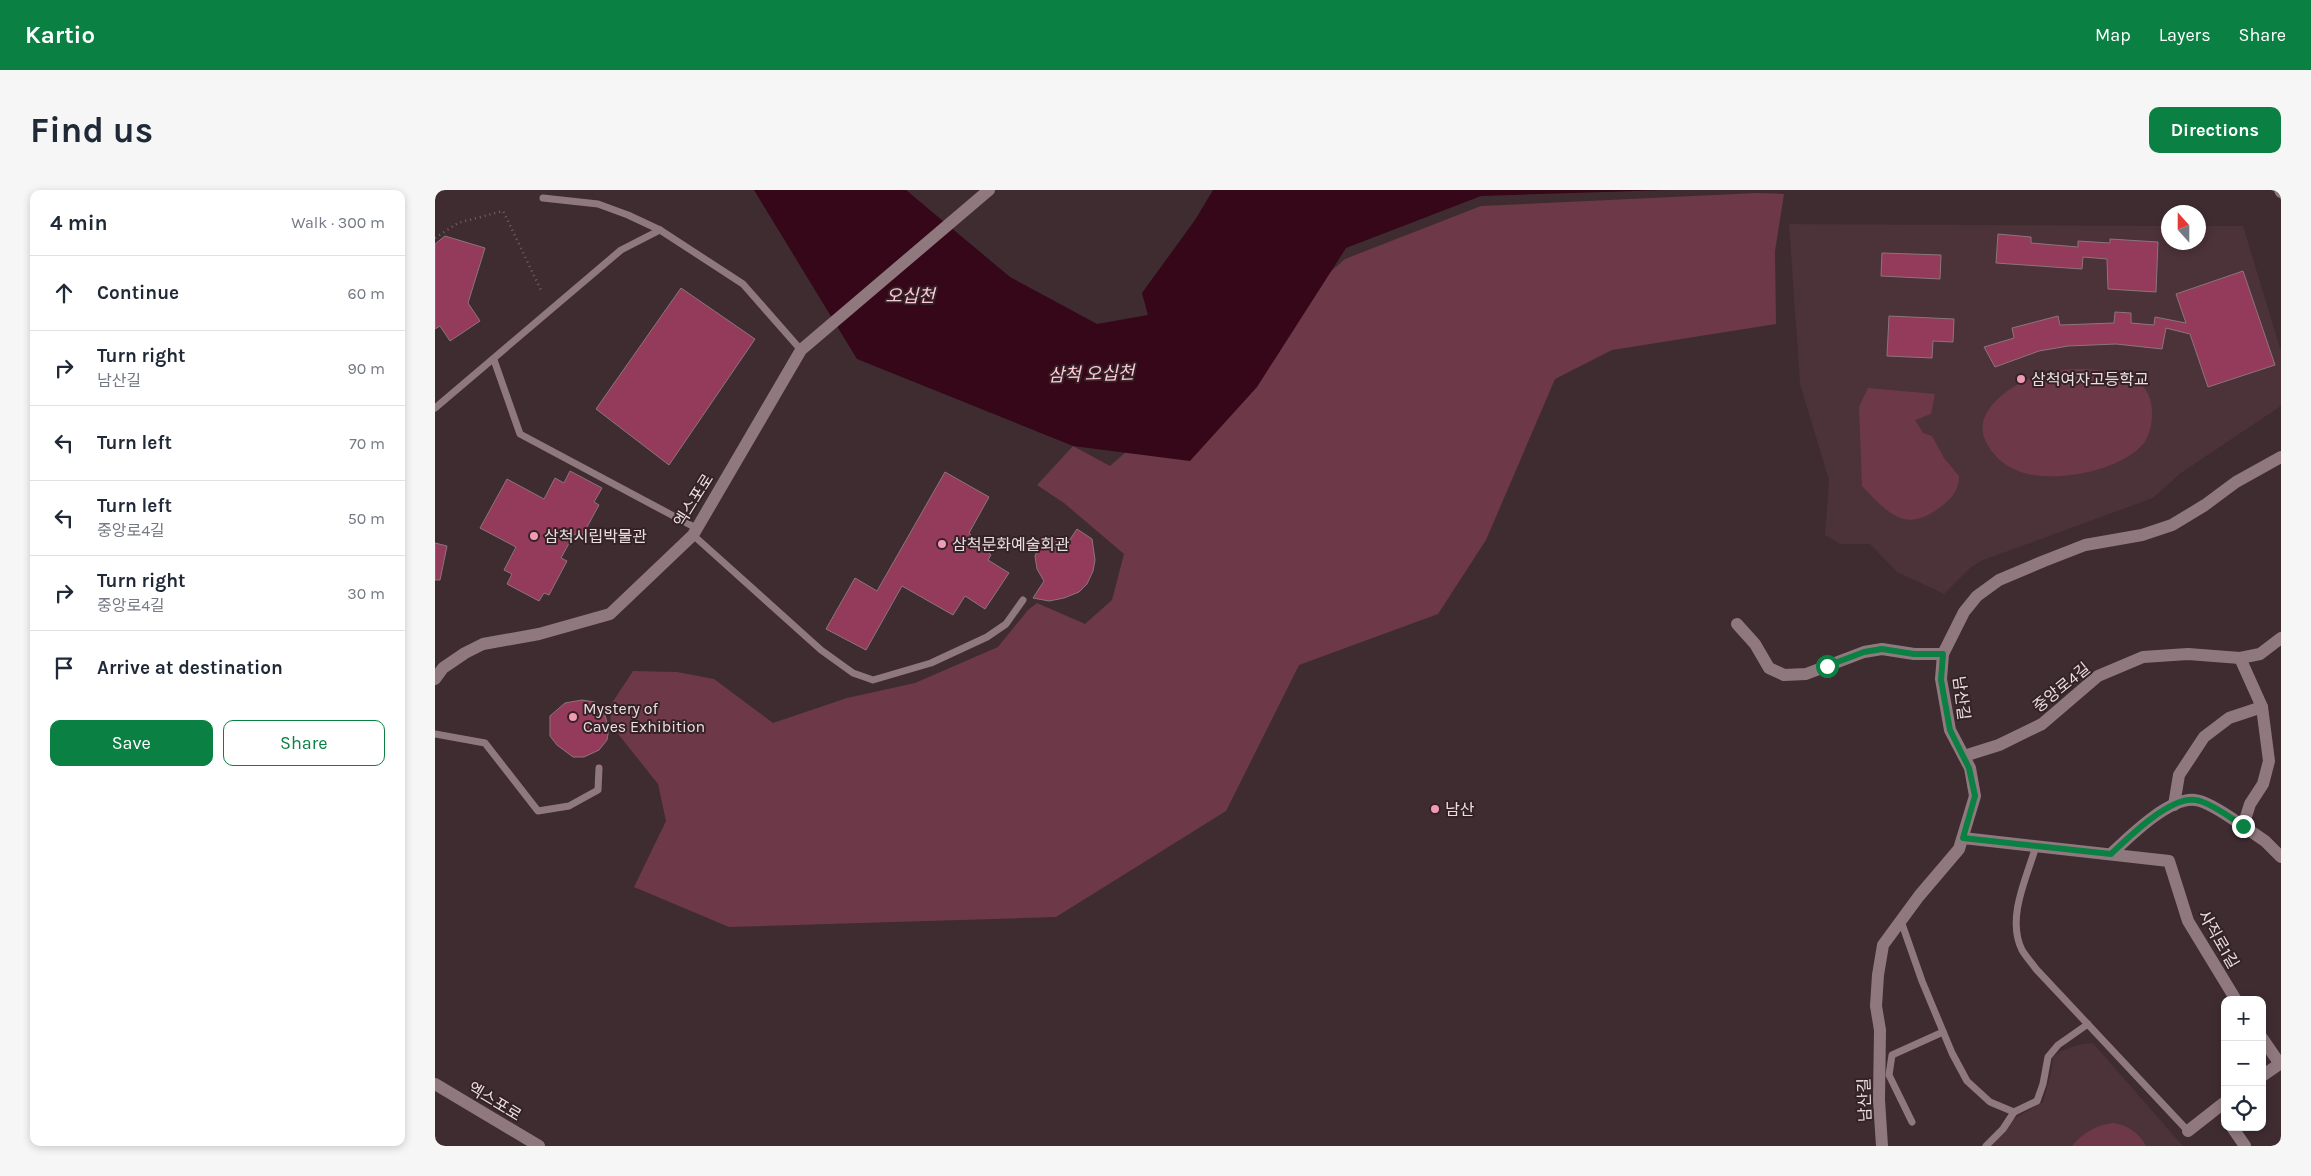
<!DOCTYPE html>
<meta charset="utf-8">
<style>
:root{--surface:#fff;--page:#f6f6f7;--text:#1f2937;--muted:#747a83;--line:#e0e1e3;--accent:#0b8043}
body{margin:0;font-family:Karla,"Noto Sans KR",sans-serif;background:var(--page);color:var(--text)}
.controls{position:absolute;right:15px;bottom:15px;display:grid;overflow:hidden;border-radius:10px;box-shadow:0 2px 8px #0003}
.controls button{width:45px;height:45px;display:grid;place-items:center;padding:0;border:0;border-bottom:1px solid var(--line);background:var(--surface);color:var(--text);font:25px sans-serif}
.compass{position:absolute;left:1726px;top:15px;width:45px;height:45px;border-radius:50%;background:var(--surface);box-shadow:0 2px 8px #0003;rotate:339deg}
.stop{position:absolute;width:15px;height:15px;margin:-11px;border:4px solid #0b8043;border-radius:50%;background:#fff}
.stop.end{background:#0b8043;border-color:#fff;box-shadow:0 1px 5px #0008}
.list{margin:0;padding:0;list-style:none}
h2{display:flex;justify-content:space-between;align-items:center;height:65px;margin:0;padding:0 20px;font-size:21px}
h2 small{font-size:16px;font-weight:400;color:var(--muted)}
.list li{display:grid;grid-template-columns:32px 1fr auto;gap:15px;align-items:center;box-sizing:border-box;height:75px;padding:0 20px;border-top:1px solid var(--line)}
.list b{display:block;font-size:19px;white-space:nowrap}
.list p{margin:0;font-size:16px;white-space:nowrap;color:var(--muted)}
.list em{font-size:16px;font-style:normal;color:var(--muted)}
.actions{display:flex;gap:10px;padding:15px 20px}
.actions a{flex:1;padding:11px 0;border:1px solid var(--accent);border-radius:10px;text-align:center;font-size:18px;color:var(--accent)}
.actions .main{background:var(--accent);color:#fff}
.icon{flex:none;width:28px;height:28px;fill:none;stroke:currentColor;stroke-width:2;stroke-linecap:round;stroke-linejoin:round}
.map{position:relative;flex:none;width:1846px;height:956px;overflow:hidden;border-radius:10px}
header{display:flex;align-items:center;gap:30px;box-sizing:border-box;height:70px;padding:0 25px;background:var(--accent);color:#fff}
header strong{font-size:24px}
nav{display:flex;gap:28px;margin-inline-start:auto;font-size:18px}
.intro{display:flex;align-items:center;justify-content:space-between;box-sizing:border-box;height:120px;padding:0 30px}
h1{margin:0;font-size:35px}
.button{padding:12px 22px;border-radius:10px;background:var(--accent);color:#fff;font-size:18px;font-weight:700}
main{display:flex;gap:30px;padding:0 30px}
aside{flex:1;background:var(--surface);border-radius:10px;box-shadow:0 2px 8px #0003}
.map>svg:first-child{display:block}
.built{fill:#4c3239}
.green{fill:#6d3949}
.water{fill:#350719}
.building{fill:#943a5b;stroke:#8c757b}
.lines{fill:none;stroke-linecap:round;stroke-linejoin:round}
.path{stroke:#746468;stroke-width:2.5;stroke-dasharray:1 4;stroke-linecap:butt}
.service{stroke:#8f797f;stroke-width:7}
.minor{stroke:#8f797f;stroke-width:12}
.tertiary{stroke:#8f797f;stroke-width:12}
.route{stroke:#0b8043;stroke-width:6}
.poi-dot{fill:#f19ab4;stroke:#342227;stroke-width:2}
.labels{text-anchor:middle;stroke-width:4;stroke-linejoin:round;paint-order:stroke}
.poi-label{font-size:16px;fill:#eadee1;stroke:#342227;text-anchor:start}
.street-label{font-size:16px;fill:#eadee1;stroke:#342227}
.water-label{font-size:18px;font-style:italic;fill:#ffcad8;stroke:#342227}
</style>
<header>
<strong>Kartio</strong>
<nav><a>Map</a><a>Layers</a><a>Share</a></nav>
</header>
<div class="intro"><h1>Find us</h1><a class="button">Directions</a></div>
<main>
<aside>
<h2>4 min<small>Walk · 300 m</small></h2>
<ul class="list">
<li><svg class="icon" aria-label="ahead" viewBox="0 0 24 24"><path d="M12 20V5M6 11l6-6 6 6"/></svg><div><b>Continue</b></div><em>60 m</em></li>
<li><svg class="icon" aria-label="right" viewBox="0 0 24 24"><path d="M7 20v-9h11M14 6l5 5-5 5"/></svg><div><b>Turn right</b><p>남산길</p></div><em>90 m</em></li>
<li><svg class="icon" aria-label="left" viewBox="0 0 24 24"><path d="M17 20v-9H6M10 6l-5 5 5 5"/></svg><div><b>Turn left</b></div><em>70 m</em></li>
<li><svg class="icon" aria-label="left" viewBox="0 0 24 24"><path d="M17 20v-9H6M10 6l-5 5 5 5"/></svg><div><b>Turn left</b><p>중앙로4길</p></div><em>50 m</em></li>
<li><svg class="icon" aria-label="right" viewBox="0 0 24 24"><path d="M7 20v-9h11M14 6l5 5-5 5"/></svg><div><b>Turn right</b><p>중앙로4길</p></div><em>30 m</em></li>
<li><svg class="icon" aria-label="arrive" viewBox="0 0 24 24"><path d="M6 21V4h12l-3 4 3 4H6"/></svg><div><b>Arrive at destination</b></div></li>
</ul>
<div class="actions"><a class="main">Save</a><a>Share</a></div>
</aside>
<div class="map">
<svg width="1846" height="956" viewBox="0 0 1846 956">
<rect width="100%" height="100%" fill="#3e2c31"/>
<g class="built">
<path d="M1354,34l379,2 1,16h30v-16h44l38,125v55l-100,67 -28,25 -172,63 -11,7 -26,26 -47,-22 -27,-28h-30l-15,-9 4,-55 -29,-96z"/>
<path d="M1658,853l90,103h-191l20,-26 31,-18 8,-29 2,-16 8,-6 20,-7z"/>
</g>
<g class="green">
<path d="M1322,3l27,1 -9,57 1,73 -164,26 -57,29 -69,161 -48,74 -139,51 -73,146 -170,106 -327,10 -95,-40 32,-66 -8,-37 -47,-59 -1,-19 23,-35 44,1 37,7 59,44 74,-25 68,-15 83,-36 30,-37 9,-7 48,21 27,-24 12,-46 -60,-51 -27,-18 36,-39 37,20 235,-207 136,-53z"/>
<path d="M1651,179c31,3 67,6 66,45 0,10 -2,20 -8,29 -24,29 -95,42 -128,27 -13,-5 -24,-16 -30,-28 -17,-33 33,-63 59,-69 13,-4 27,-4 41,-4z"/>
<path d="M1433,198l67,6 -4,20 -16,6 8,13 9,3 12,22 15,18c0,13 -6,21 -16,29 -37,30 -54,9 -81,-19l-3,-79z"/>
<path d="M1678,933c15,2 26,10 33,23h-74c11,-13 24,-21 41,-23z"/>
</g>
<path class="water" d="M319,0h152l104,87 87,47 51,-9 -6,-22 53,-73 18,-30h454l-186,6 -135,52 -89,139 -67,74 -117,-15 -216,-87z"/>
<g class="building">
<path d="M1563,44l33,3v6l47,4v-6l32,2v-4l48,3 -2,50 -48,-3 -1,-30 -24,-2 -1,12 -86,-6z"/>
<path d="M10,46l40,12 -17,55 12,18 -30,20 -10,-15 -5,3v-85z"/>
<path d="M1447,63l59,2 -1,24 -59,-3z"/>
<path d="M1808,81l32,94 -67,22 -18,-53 -24,-6 -4,21 -46,-5 -48,2 -29,5 -44,16 -11,-20 30,-9 -2,-10 46,-12 2,9 54,-2 1,-11 16,1v10l23,2 1,-8 31,6 -10,-29z"/>
<path d="M246,98l74,51 -86,126 -73,-56z"/>
<path d="M1454,126l65,3 -1,23 -20,-1 -1,17 -45,-2z"/>
<path d="M135,281l32,17 -8,14 5,3 -18,33 -7,-4 -13,24 6,3 -18,34 -5,-2 -5,8 -32,-17 5,-10 -8,-4 12,-23 -36,-19 27,-49 37,20 11,-21 9,5z"/>
<path d="M510,282l44,25 -20,36 22,22 -3,5 21,13 -24,36 -20,-13 -12,19 -51,-29 -36,64 -40,-21 29,-51 22,13z"/>
<path d="M642,339l15,10 3,21 -2,11 -6,13 -8,8 -15,6 -15,3 -16,-3 11,-17 -7,-12 -2,-13 3,-7 10,-9 10,-2 11,3z"/>
<path d="M0,353l12,3 -7,34h-5z"/>
<path d="M147,510l13,2 9,10 4,14v8l-1,6 -8,10 -15,7h-11l-16,-12 -7,-9v-20l15,-13z"/>
</g>
<g class="lines">
<path class="path" d="M0,48l23,-15 45,-12 38,79"/>
<g class="service">
<path d="M108,8l55,6 30,11 32,15 83,54 58,66"/>
<path d="M59,170l26,74 176,94"/>
<path d="M0,218l186,-158 39,-20"/>
<path d="M258,345l128,115 32,23 20,7 58,-17 56,-26 19,-13 17,-24"/>
<path d="M0,544l50,9 53,68 31,-5 29,-16 1,-22"/>
<path d="M1601,656c-9,31 -30,72 -14,104 4,7 10,13 14,19l152,162"/>
<path d="M1466,731l21,60 30,72 15,28 23,21 24,10"/>
<path d="M1477,932l-23,-47 3,-20 51,-23"/>
<path d="M1551,956l17,-17 11,-17 23,-11 6,-17 5,-27 10,-12 30,-21"/>
</g>
<g class="minor">
<path d="M1302,434l18,20 14,24 15,7 22,-1 58,-22 18,-3 32,5h29"/>
<path d="M1529,566l35,-11 43,-21 56,-48 45,-19 45,-3 52,4 20,-4 21,-16"/>
<path d="M1739,615l5,-30 25,-38 25,-19 33,-11"/>
<path d="M1808,636l22,15 16,16"/>
<path d="M1528,648l206,23 19,60 48,79"/>
<path d="M1676,664c18,-17 58,-57 84,-54 13,1 38,19 48,26l7,-22 13,-20 6,-23 -7,-54 -22,-49"/>
<path d="M1827,848l18,26"/>
<path d="M1827,886l19,-13"/>
<path d="M0,894l104,62"/>
<path d="M1797,937l13,19"/>
<path d="M1753,941l37,-29"/>
<path d="M1447,956l-3,-46 1,-70 -4,-24 2,-31 5,-30 36,-49 40,-47 16,-53 -5,-28 -20,-38 -9,-51 2,-25 21,-42 13,-16 22,-16 45,-19 41,-16 57,-10 30,-10 33,-20 31,-23 45,-25"/>
</g>
<g class="tertiary">
<path d="M1845,0l1,2"/>
<path d="M0,489l8,-11 22,-15 18,-9 56,-10 71,-20 83,-79 108,-185 188,-160"/>
</g>
</g>
<g class="lines">
<path class="route" d="M1392,476l37,-14 18,-3 32,5h29l-2,26 9,50 19,38 6,28 -12,42 148,16c18,-17 58,-57 84,-54 13,1 38,19 48,26"/>
</g>
<g class="poi-dot">
<circle cx="1586" cy="189" r="5"/>
<circle cx="99" cy="346" r="5"/>
<circle cx="507" cy="354" r="5"/>
<circle cx="138" cy="527" r="5"/>
<circle cx="1000" cy="619" r="5"/>
</g>
<g class="labels">
<g class="poi-label">
<text x="1596" y="195">삼척여자고등학교</text>
<text x="109" y="352">삼척시립박물관</text>
<text x="517" y="360">삼척문화예술회관</text>
<text x="148" y="524">Mystery of<tspan x="148" dy="18">Caves Exhibition</tspan></text>
<text x="1010" y="625">남산</text>
</g>
<g class="street-label">
<text transform="translate(258 310) rotate(-58)" y="6">엑스포로</text>
<text transform="translate(1626 497) rotate(-39)" y="6">중앙로4길</text>
<text transform="translate(1527 508) rotate(83)" y="6">남산길</text>
<text transform="translate(1784 749) rotate(60)" y="6">사직로1길</text>
<text transform="translate(1429 910) rotate(-92)" y="6">남산길</text>
<text transform="translate(60 911) rotate(31)" y="6">엑스포로</text>
</g>
<g class="water-label">
<text x="475" y="112">오십천</text>
<text transform="translate(656 184) rotate(-2)" y="6">삼척 오십천</text>
</g>
</g>
</svg>
<div class="controls">
<button>+</button>
<button>−</button>
<button><svg class="icon" aria-label="locate" viewBox="0 0 24 24"><circle cx="12" cy="12" r="6"/><path d="M12 2v4M12 18v4M2 12h4M18 12h4"/></svg></button>
</div>
<svg class="compass" viewBox="-18 -18 36 36"><path d="M0-13l5 13h-10z" fill="#e53935"/><path d="M0 13l5-13h-10z" fill="#747a83"/></svg>
<div class="stop" style="left:1392px;top:476px"></div>
<div class="stop end" style="left:1808px;top:636px"></div>
</div>
</main>
